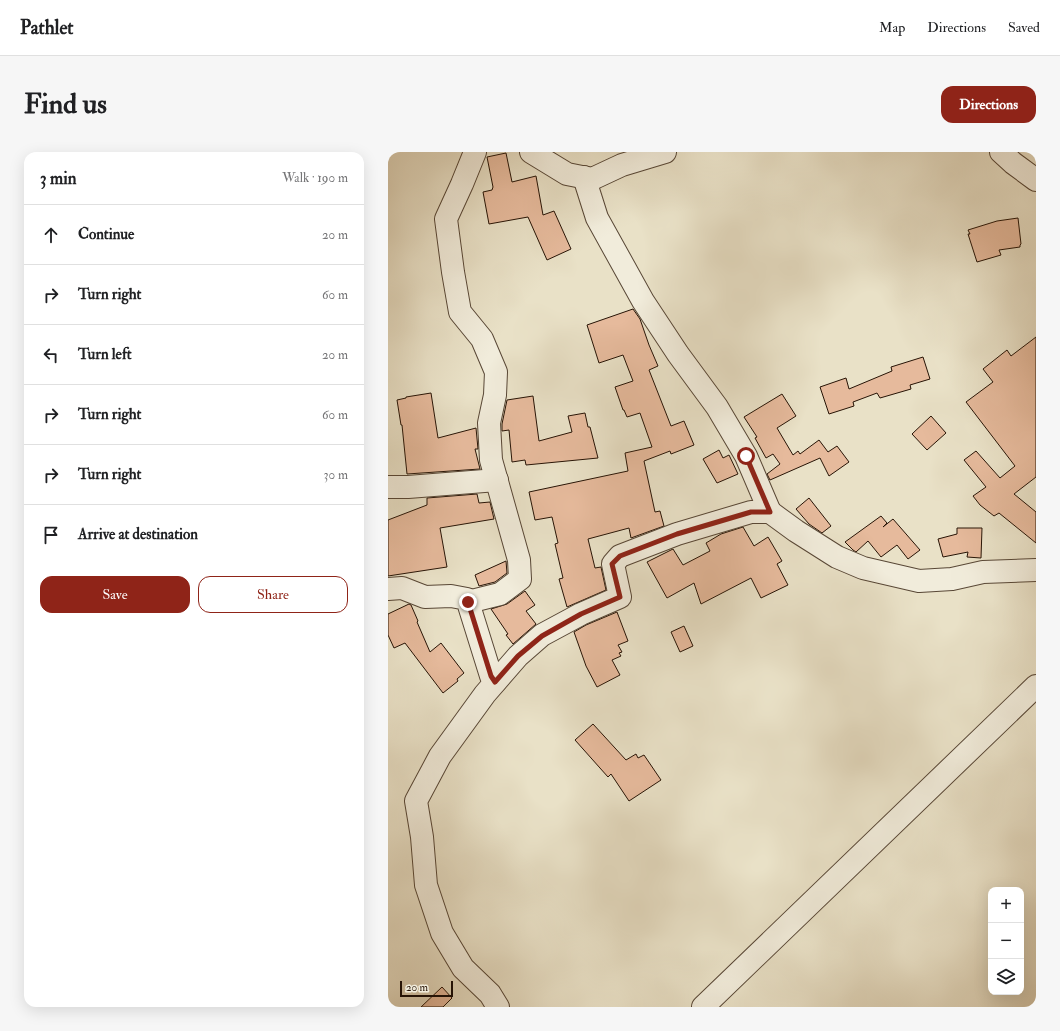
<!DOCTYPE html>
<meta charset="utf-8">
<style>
:root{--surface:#fff;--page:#f6f6f6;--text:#202124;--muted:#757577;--line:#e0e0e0;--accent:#8f2418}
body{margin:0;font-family:"IM FELL Double Pica",serif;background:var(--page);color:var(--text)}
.controls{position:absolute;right:12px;bottom:12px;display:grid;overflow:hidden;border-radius:8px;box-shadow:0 4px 16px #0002}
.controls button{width:36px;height:36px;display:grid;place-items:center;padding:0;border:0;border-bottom:1px solid var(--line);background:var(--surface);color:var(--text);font:20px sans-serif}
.scale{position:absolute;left:12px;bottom:10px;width:53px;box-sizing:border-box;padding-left:4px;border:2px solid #271406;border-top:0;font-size:11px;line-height:14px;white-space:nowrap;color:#271406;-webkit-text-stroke:3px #f1ecdb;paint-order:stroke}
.stop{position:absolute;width:12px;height:12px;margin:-9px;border:3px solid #8f2418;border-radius:50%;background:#fff}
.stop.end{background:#8f2418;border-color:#fff;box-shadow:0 1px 4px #0008}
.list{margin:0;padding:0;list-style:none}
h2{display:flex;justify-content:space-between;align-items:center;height:52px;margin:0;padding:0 16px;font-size:17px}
h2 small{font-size:13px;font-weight:400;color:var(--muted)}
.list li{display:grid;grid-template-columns:26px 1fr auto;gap:12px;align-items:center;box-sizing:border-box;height:60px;padding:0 16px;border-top:1px solid var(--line)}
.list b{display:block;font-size:15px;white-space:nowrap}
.list em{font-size:13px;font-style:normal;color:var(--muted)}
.actions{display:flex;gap:8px;padding:12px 16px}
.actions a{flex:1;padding:9px 0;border:1px solid var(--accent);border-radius:12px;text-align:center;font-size:14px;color:var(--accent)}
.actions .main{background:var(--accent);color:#fff}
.icon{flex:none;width:22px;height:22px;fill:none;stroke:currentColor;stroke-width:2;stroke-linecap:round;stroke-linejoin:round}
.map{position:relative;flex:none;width:648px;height:855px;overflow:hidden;border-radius:12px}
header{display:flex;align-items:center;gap:24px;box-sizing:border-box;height:56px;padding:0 20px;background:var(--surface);border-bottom:1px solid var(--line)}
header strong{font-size:19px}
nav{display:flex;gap:22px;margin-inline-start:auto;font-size:14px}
.intro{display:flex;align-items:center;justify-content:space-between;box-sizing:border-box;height:96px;padding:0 24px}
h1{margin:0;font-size:28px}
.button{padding:10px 18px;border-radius:12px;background:var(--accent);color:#fff;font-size:14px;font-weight:700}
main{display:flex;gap:24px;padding:0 24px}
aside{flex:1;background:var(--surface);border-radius:12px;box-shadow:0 4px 16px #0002}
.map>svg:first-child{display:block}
.building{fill:#e6ba9c;stroke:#271406}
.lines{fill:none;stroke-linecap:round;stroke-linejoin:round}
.minor-casing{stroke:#584736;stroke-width:24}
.minor{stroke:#f1ecdb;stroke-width:22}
.route{stroke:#8f2418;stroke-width:5}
</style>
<header>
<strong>Pathlet</strong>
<nav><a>Map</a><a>Directions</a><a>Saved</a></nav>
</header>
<div class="intro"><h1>Find us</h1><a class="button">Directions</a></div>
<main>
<aside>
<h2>3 min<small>Walk · 190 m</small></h2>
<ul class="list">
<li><svg class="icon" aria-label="ahead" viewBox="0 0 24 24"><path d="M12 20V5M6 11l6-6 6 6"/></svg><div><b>Continue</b></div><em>20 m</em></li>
<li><svg class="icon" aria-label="right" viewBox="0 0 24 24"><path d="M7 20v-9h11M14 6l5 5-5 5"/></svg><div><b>Turn right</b></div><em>60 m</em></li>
<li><svg class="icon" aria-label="left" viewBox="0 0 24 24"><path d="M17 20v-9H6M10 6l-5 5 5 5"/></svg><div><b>Turn left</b></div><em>20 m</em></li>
<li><svg class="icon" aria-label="right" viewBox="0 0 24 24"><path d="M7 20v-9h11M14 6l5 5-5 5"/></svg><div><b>Turn right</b></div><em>60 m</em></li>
<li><svg class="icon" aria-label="right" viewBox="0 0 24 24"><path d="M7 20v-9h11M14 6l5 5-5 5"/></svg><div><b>Turn right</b></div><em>30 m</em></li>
<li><svg class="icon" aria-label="arrive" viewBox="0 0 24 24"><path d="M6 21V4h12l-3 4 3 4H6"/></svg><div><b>Arrive at destination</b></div></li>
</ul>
<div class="actions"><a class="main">Save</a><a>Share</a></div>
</aside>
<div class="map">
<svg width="648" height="855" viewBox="0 0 648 855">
<rect width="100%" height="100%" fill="#e9e1c7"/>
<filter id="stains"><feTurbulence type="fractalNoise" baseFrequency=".005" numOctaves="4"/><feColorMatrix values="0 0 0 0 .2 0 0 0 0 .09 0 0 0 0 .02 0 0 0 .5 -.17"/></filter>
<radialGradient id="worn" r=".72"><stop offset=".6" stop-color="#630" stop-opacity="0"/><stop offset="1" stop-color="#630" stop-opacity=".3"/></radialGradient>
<g class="building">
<path d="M118,1l6,29 24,-6 7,39 11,-4 17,38 -24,11 -19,-43 -39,7 -6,-32 9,-2 1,-3 -6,-30z"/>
<path d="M630,66l3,26 -1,1v2l-21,3 2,5 -24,7 -9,-28h2l-2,-4 29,-9z"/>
<path d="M245,157l7,10 9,26 9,21 -9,4 22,56 13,-5 10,24 -23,9 -1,-3 -26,10 11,51 5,-1 4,15 -33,12 -2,-10 -41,11 7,29 6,-1 5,23 -39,17 -8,-28 4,-1 -8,-34 3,-1 -6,-26 -17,3 -6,-28 99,-21 -3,-18 27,-6 -12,-34 -13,4 -3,-7h-1l-8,-23 18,-6 -10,-26 -24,8 -12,-38z"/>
<path d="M648,185v140l-22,17 22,18v31l-37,-30 -5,3 -14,-11 -7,-9 13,-9 -22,-27 12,-9 24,27 15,-12 -49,-64 27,-20 -10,-13 24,-19 4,6z"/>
<path d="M535,205l7,22 -20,6 1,4 -31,9 -3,-5 -24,9 1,4 -25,8 -9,-27 26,-9 3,11 43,-18 -1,-4z"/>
<path d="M43,241l7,45 38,-10 2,21h-3l5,20 -73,5 -5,-49h-1l-4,-25 9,-2v-1z"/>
<path d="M394,242l14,22 -19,12 16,27 5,-4 2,3 19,-14 9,12 9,-6 12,16 -20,14 -9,-18 -50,22 -3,-6 13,-10 -7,-10 -7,4 -11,-20 2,-1 -13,-20z"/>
<path d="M145,244l6,45 33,-9 -4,-16 17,-3 3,14h2l8,31 -72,7 -1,-5 -13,2 -3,-32 -7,1v-7l5,-24z"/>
<path d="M543,264l15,17 -19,17 -15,-16z"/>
<path d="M331,298l4,8 6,-3 9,19 -21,9 -14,-24z"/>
<path d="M89,342l2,9 11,-1 4,17 -54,9 7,39 -59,9v-56l39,-15v-7z"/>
<path d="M421,346l22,28 -9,7 -13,-9 -13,-15z"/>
<path d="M493,364l6,7 -4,4 10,-8 27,31 -12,9 -11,-14 -16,12 -13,-16 -12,11 -3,-2 -8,-8z"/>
<path d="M355,375l11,19 14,-9 14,24 -5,3 11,21 -27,13 -10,-20 -50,26 -7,-21 -27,15 -20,-36 26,-13 10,16 27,-14 -4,-8 15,-9z"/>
<path d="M569,376h25l-1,30 -14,-1 1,-5 -25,5 -5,-18 19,-5z"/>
<path d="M118,409l1,12 -12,9 -16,4 -4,-11z"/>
<path d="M137,439l10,14 -9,6 10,13 -23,20 -7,-9 2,-1 -17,-25 16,-5z"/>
<path d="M21,452l2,1 7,16 -1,1 13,30 11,-9 23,30 -7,6 1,2 -15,12 -38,-50 -11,5 -6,-13v-21z"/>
<path d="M229,460l11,29 -10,4 4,7 -3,1 2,3 -9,4 8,15 -23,12 -11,-21 -12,-34 12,-7z"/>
<path d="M296,474l9,20 -13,6 -9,-20z"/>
<path d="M205,572l33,36 10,-6 2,4 6,-3 17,25 -32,21 -18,-27 -3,3 -33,-37z"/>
<path d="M54,835l10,11 -9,9h-22z"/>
</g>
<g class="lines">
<g class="minor-casing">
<g id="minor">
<path d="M143,0l36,22 25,5 30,-14 43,-13"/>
<path d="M613,0l12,11 23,17"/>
<path d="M196,25l13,41 46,83 35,53 39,53 29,49 24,56"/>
<path d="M0,335h20l89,-7"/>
<path d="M0,437l14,-1 23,9 26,-1 16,3 24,77 4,6"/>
<path d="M80,450l32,-8 20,-15 -1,-19 -28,-100 -2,-37 6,-28 1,-23 -14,-33 -22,-27 -7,-40 -7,-53 16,-35 13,-32"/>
<path d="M110,855l-8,-13 -27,-26 -21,-35 -16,-48 -4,-48 -6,-36 24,-45 45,-62 33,-38 24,-21 39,-21 39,-17 -7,-33 7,-8 57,-22 74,-22h19l26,19 41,26 26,11 56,13 33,-2 31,-7 53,-2"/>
<path d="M315,855l333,-321"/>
</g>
</g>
<use href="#minor" class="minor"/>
</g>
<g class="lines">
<path class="route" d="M80,450l23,74 4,6 23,-26 24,-20 39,-22 39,-17 -8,-33 8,-8 57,-22 74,-22h19l-24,-56"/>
</g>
<rect width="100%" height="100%" filter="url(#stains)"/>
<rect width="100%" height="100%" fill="url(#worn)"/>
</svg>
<div class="controls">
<button>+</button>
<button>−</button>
<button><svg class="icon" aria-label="layers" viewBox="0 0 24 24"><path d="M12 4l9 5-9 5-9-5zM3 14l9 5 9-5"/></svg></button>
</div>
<div class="scale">20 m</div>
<div class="stop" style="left:358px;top:304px"></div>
<div class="stop end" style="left:80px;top:450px"></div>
</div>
</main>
